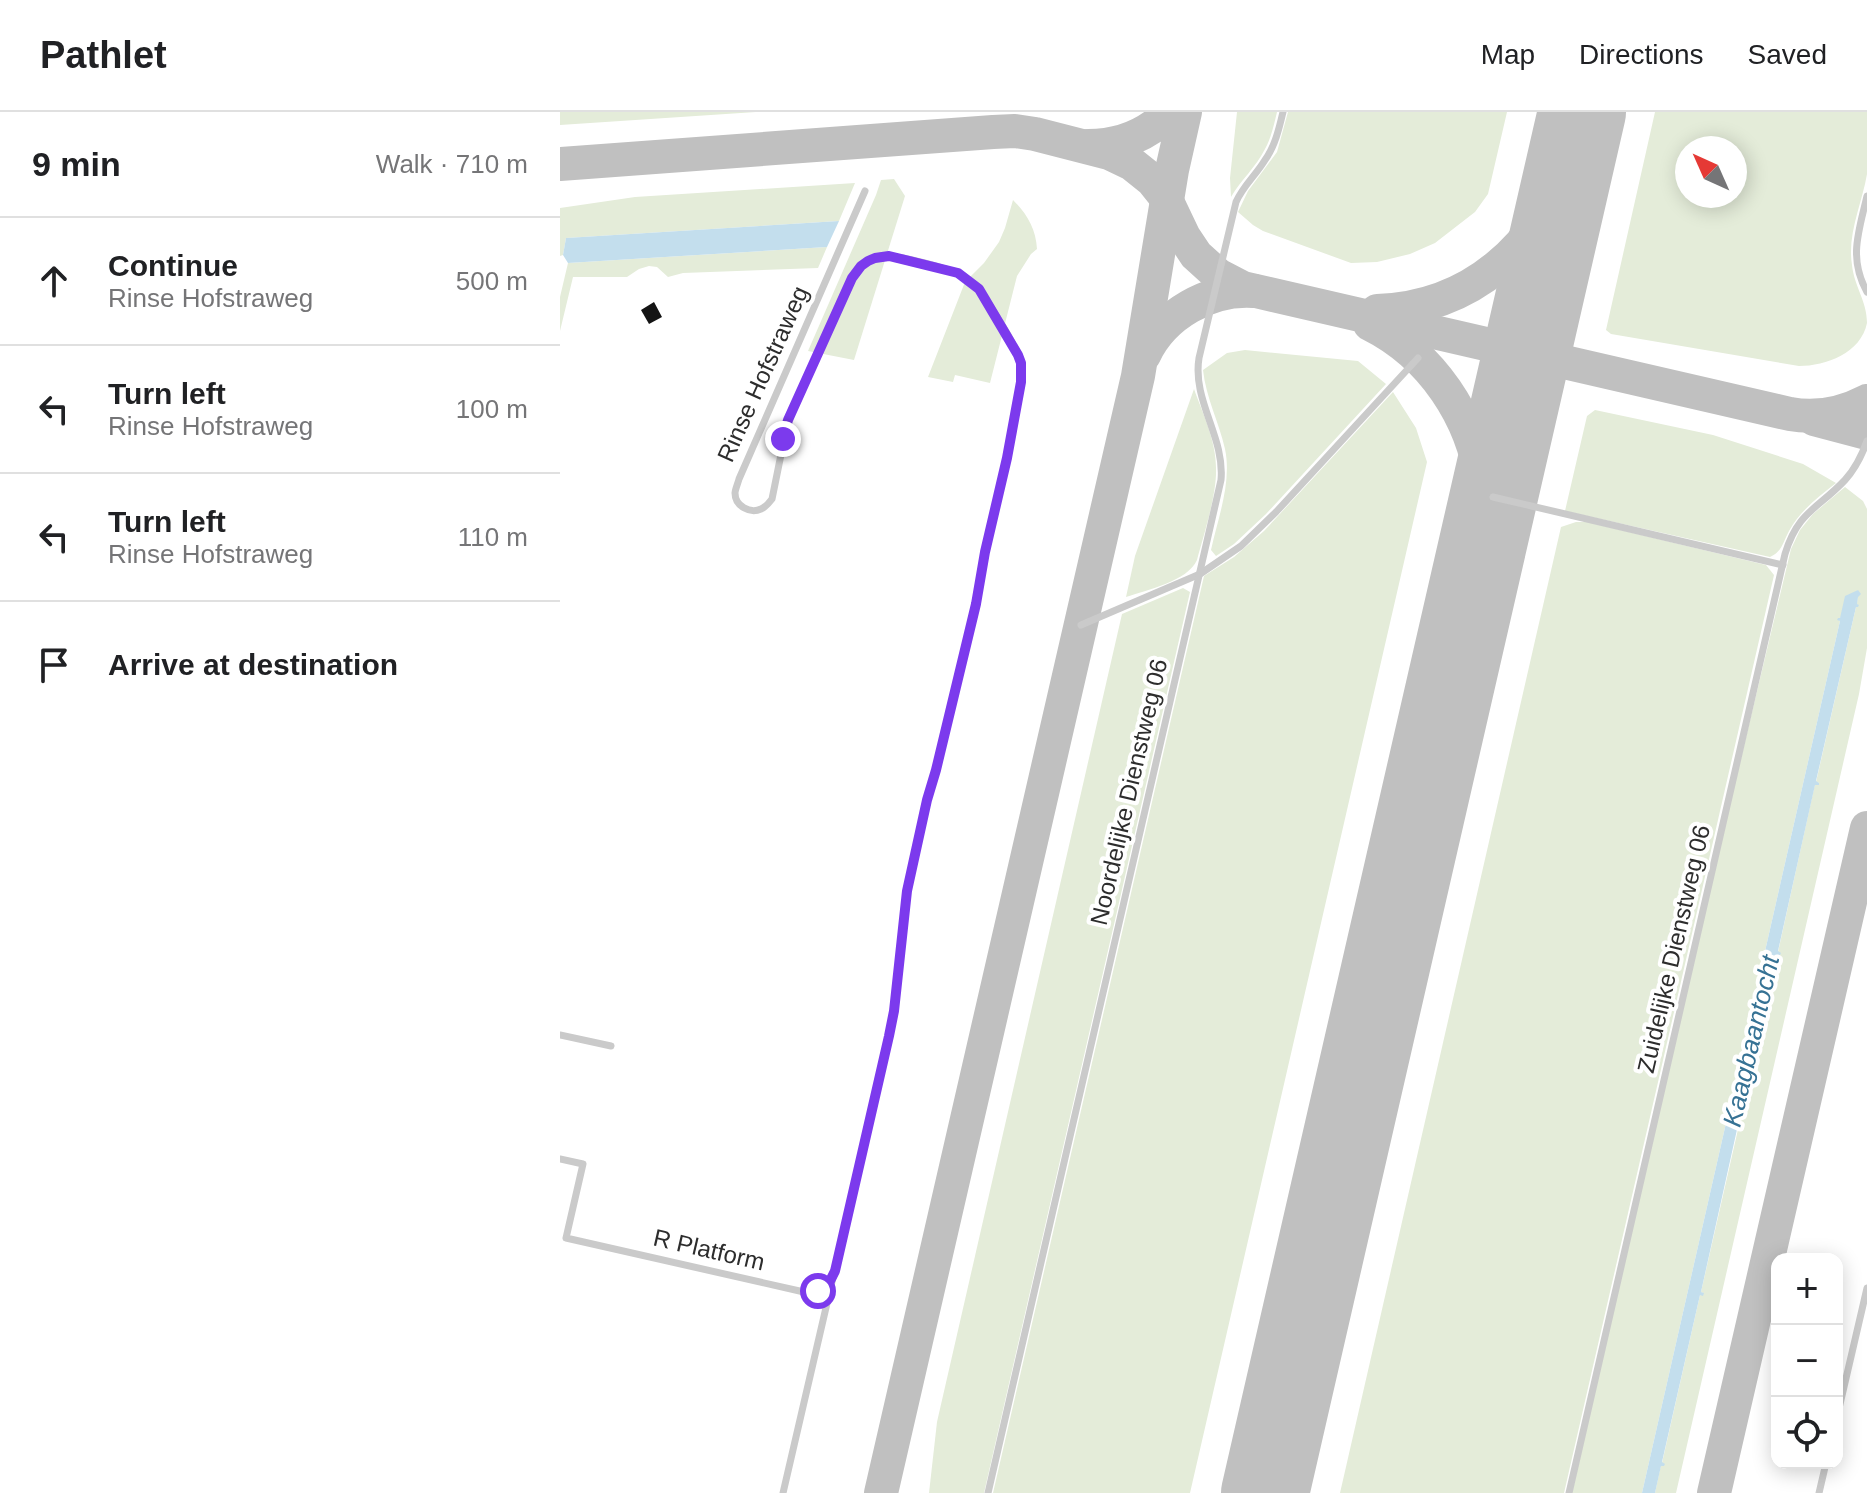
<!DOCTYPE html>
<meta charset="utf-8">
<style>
:root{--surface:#fff;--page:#f2f2f2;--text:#202124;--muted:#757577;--line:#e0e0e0}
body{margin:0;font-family:Helvetica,sans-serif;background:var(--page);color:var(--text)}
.controls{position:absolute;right:24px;bottom:24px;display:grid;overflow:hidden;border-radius:16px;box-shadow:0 4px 20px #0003}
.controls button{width:72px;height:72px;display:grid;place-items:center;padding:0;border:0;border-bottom:2px solid var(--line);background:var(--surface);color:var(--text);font:40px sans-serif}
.compass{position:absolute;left:1115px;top:24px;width:72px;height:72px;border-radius:50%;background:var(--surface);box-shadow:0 4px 20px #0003;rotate:315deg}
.stop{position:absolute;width:24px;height:24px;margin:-18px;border:6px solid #7c3aed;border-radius:50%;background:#fff}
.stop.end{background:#7c3aed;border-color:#fff;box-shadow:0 2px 8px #0008}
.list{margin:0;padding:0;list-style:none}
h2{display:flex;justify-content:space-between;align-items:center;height:104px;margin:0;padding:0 32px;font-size:34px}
h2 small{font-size:26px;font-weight:400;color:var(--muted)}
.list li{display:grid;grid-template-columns:52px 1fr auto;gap:24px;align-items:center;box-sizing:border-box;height:128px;padding:0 32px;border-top:2px solid var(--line)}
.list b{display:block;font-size:30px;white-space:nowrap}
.list p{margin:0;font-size:26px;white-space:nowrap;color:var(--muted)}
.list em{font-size:26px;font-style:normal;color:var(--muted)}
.icon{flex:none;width:44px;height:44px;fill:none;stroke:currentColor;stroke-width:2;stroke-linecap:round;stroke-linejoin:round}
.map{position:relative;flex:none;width:1307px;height:1381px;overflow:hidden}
header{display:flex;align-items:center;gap:48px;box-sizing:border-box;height:112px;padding:0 40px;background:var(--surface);border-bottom:2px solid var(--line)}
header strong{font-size:38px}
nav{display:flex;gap:44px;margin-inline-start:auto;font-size:28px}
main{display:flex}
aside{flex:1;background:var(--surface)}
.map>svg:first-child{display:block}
.green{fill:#e4ecd9;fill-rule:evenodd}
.water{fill:#c3deed}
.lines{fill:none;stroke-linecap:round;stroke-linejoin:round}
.taxiway{stroke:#c0c0c0;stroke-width:34}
.runway{stroke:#c0c0c0;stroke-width:88}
.building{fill:#141414}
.lane{stroke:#cacaca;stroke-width:7}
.route{stroke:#7c3aed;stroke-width:10}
.labels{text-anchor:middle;stroke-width:8;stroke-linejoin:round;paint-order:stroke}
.street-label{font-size:24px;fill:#2d2d2d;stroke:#fff}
.water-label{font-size:26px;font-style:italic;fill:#367294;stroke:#fff}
</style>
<header>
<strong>Pathlet</strong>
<nav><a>Map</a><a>Directions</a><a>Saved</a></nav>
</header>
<main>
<aside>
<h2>9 min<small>Walk · 710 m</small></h2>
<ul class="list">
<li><svg class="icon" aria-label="ahead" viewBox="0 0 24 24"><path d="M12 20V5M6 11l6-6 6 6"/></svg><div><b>Continue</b><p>Rinse Hofstraweg</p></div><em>500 m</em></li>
<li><svg class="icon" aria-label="left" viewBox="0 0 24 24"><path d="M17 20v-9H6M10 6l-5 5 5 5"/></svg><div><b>Turn left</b><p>Rinse Hofstraweg</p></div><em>100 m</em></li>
<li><svg class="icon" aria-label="left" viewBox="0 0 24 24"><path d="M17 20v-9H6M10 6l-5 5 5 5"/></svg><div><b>Turn left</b><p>Rinse Hofstraweg</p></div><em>110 m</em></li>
<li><svg class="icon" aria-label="arrive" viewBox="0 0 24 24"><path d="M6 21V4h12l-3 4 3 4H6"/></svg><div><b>Arrive at destination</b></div></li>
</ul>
</aside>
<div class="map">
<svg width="1307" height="1381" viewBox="0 0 1307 1381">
<rect width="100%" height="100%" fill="#fff"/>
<g class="green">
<path d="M0,0h196l-196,13z"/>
<path d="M677,0h40c-3,13 -6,26 -12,37 -9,18 -24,31 -34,48l-1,-19z"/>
<path d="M728,0h219l-19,82 -13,18 -40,31 -25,11 -33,8 -26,1 -88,-32 -10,-6 -15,-13 10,-21 29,-39z"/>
<path d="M1095,0h212c0,20 0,42 0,62 -5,30 -20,60 -15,91 2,21 15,36 15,58 -6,30 -41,43 -68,43l-188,-32 -5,-4zM1127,36h48v48h-48z"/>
<path d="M334,67l11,17 -51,164 -46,-9 68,-156 5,-15z"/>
<path d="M295,71l-16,38 -273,17 -3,17 -3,1v-48l75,-11z"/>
<path d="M453,88c14,14 23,29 24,49l-6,5 -14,22 -27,107 -35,-8 -2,7 -25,-5 37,-95 19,-19 15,-21 6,-14z"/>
<path d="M267,135l-9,21 -135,5 -15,4 -11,-10 -8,-1 -10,3 -12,8h-54l-13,54v-34l8,-34z"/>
<path d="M685,238l113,11 28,23 -120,130 -32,30 -18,12 -5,-6c7,-32 21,-68 14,-101 -6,-27 -19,-51 -22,-79l24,-17z"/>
<path d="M634,277c9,25 22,52 22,79 1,26 -12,66 -19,92 -9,21 -50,30 -71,37l9,-41z"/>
<path d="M833,280l23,36 11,34 -237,1031h-197l211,-917 30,-19 30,-26z"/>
<path d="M1035,298l118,25 90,29 33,19c-18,14 -36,28 -47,48 -6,11 -7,21 -19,26l-205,-46 22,-95z"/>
<path d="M1285,375l18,14 4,8v139l-8,46 -183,799h-21l6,-28h3l-2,-2 38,-168 3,-2 -2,-1 38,-167h2l-2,-3 38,-168 3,1 -2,-3 37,-168 4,-1 -3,-1 40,-175h2l-1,-3 1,-14 -18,28 -2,1 2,2 -198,872h-70l139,-609 80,-335 9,-19 13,-16z"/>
<path d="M1016,410h11l179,43 8,10 -210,918h-224l221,-966z"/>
<path d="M623,476l7,4 -206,901h-55l8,-71 185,-808z"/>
</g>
<g class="water">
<path d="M279,109l-12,26 -259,16 -5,-8 3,-17z"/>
<path d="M1298,478l3,4 -3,3 -1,7 2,1 -1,2h-2l-40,174 3,2v2h-4l-37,166 3,2 -1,2h-3l-38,166 3,2v2h-4l-37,167 3,1 -1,3 -3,-1 -38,167 3,2 -1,2h-3l-6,27h-13l198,-872 -3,-1 1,-2h2l5,-22z"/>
</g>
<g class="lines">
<g class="taxiway">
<path d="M528,34c31,0 60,-11 82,-34"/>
<path d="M0,52l433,-32 22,-1 20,3 74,19 23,11 20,16 12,15 20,42 12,18 22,20 25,13 547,126c28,5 52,0 77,-13"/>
<path d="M817,199c96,-3 162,-66 194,-152"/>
<path d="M810,212c62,31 103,93 112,160 2,21 1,41 0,62"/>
<path d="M584,243c19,-41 66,-67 110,-64"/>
<path d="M1254,307l53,14"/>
<path d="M321,1381l257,-1117 34,-206 13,-58"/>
<path d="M1154,1381l153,-665"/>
</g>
<path class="runway" d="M705,1381l317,-1381"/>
</g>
<path class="building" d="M94,190l8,15 -13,7 -8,-14z"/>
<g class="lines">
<g class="lane">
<path d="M1307,84c-8,35 -19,62 0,96"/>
<path d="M933,385l290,68"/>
<path d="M521,513l119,-51 41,-28 35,-34 142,-154"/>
<path d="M0,923l51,11"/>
<path d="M0,1047l23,5 -17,74 238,54 14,-1 13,-10"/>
<path d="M1277,1305l30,-129"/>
<path d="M223,1381l106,-457 5,-25 13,-120 20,-91 9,-30 40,-166 9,-52 22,-94 15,-84c-1,-7 -1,-13 -4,-19 -6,-16 -35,-63 -47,-73 -15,-13 -77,-30 -96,-24 -10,3 -17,11 -23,20l-64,142 -16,79c-3,4 -6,8 -11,10 -11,5 -26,-3 -26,-16 0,-3 3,-10 4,-14l126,-288"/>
<path d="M428,1381l233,-1013c4,-43 -29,-79 -22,-122l37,-156c7,-16 20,-27 29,-42 10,-14 14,-31 18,-48"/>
<path d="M1009,1381l216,-939c13,-43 33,-45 60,-74 10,-11 17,-25 22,-39"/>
<path d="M1259,1381l7,-30"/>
</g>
</g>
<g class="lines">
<path class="route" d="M223,327l5,-19 64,-142 9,-12 7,-5 7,-3 14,-2 69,17 21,16 39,66 3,8v19l-14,76 -22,94 -9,52 -40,166 -9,30 -20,91 -13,120 -5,25 -54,235 -6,12 -11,8"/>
</g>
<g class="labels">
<g class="street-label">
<text transform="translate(203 262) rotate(-66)" y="8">Rinse Hofstraweg</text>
<text transform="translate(569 680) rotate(-77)" y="8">Noordelijke Dienstweg 06</text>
<text transform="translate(1114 837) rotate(-77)" y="8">Zuidelijke Dienstweg 06</text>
<text transform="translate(149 1138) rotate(13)" y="8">R Platform</text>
</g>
<g class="water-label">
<text transform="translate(1191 929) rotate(-77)" y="9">Kaagbaantocht</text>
</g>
</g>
</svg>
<div class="controls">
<button>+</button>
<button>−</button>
<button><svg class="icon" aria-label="locate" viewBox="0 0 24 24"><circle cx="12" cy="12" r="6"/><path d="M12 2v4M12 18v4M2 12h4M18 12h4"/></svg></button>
</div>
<svg class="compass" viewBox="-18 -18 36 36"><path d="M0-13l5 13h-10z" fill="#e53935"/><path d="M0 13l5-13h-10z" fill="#757577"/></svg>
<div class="stop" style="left:258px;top:1179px"></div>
<div class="stop end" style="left:223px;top:327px"></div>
</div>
</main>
